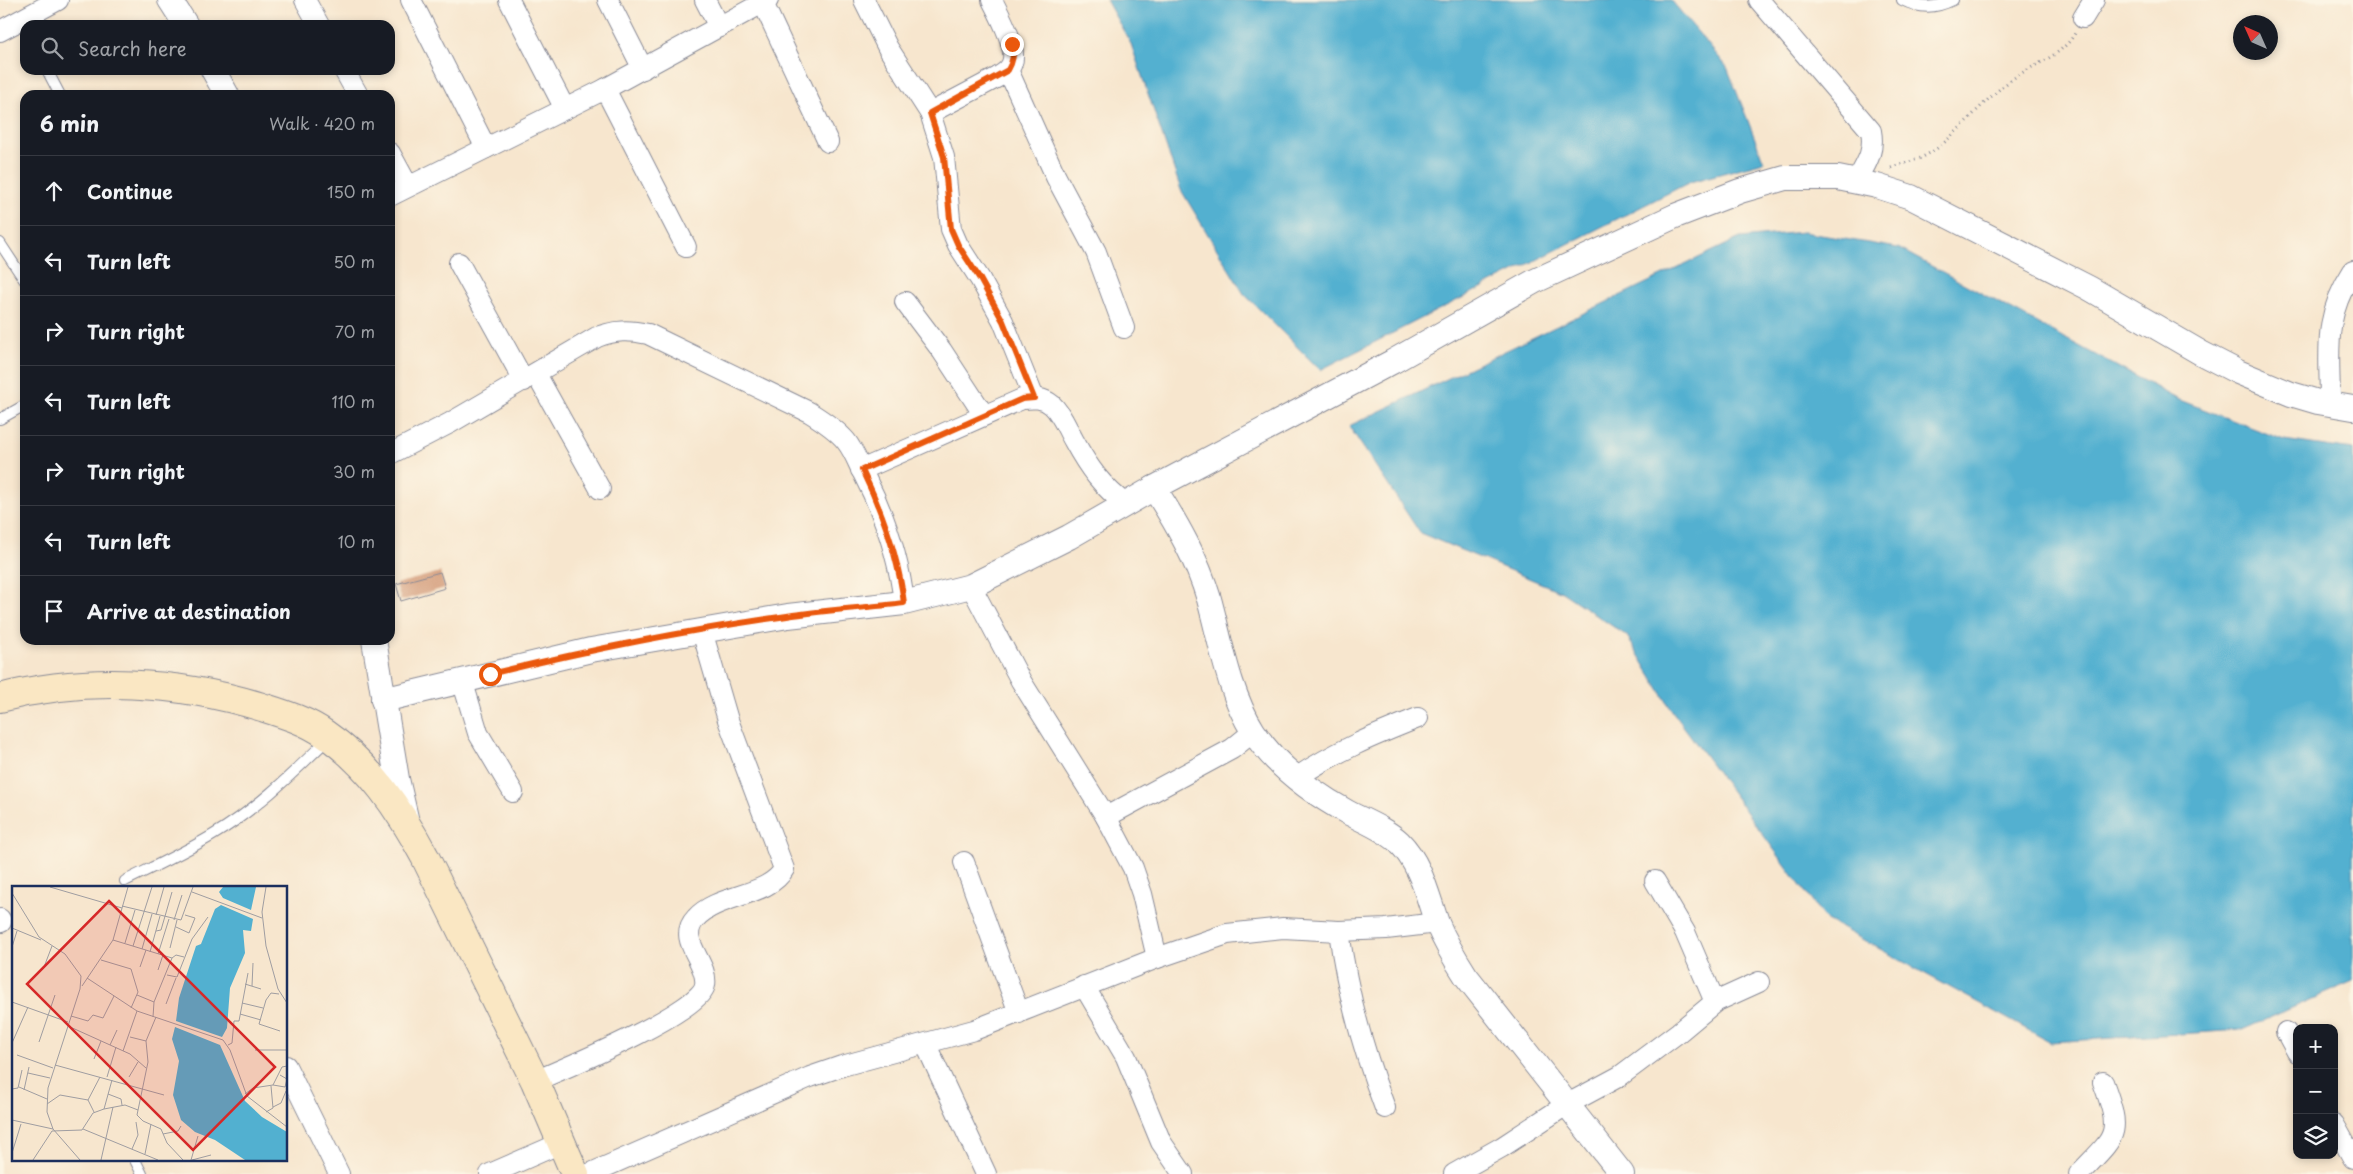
<!DOCTYPE html>
<meta charset="utf-8">
<style>
:root{--surface:#171b24;--page:#242831;--text:#f1f3f6;--muted:#9ea1a6;--line:#363941}
body{margin:0;font-family:"Playpen Sans",sans-serif;background:var(--page);color:var(--text)}
.controls{position:absolute;right:15px;bottom:15px;display:grid;overflow:hidden;border-radius:10px;box-shadow:0 2px 8px #0003}
.controls button{width:45px;height:45px;display:grid;place-items:center;padding:0;border:0;border-bottom:1px solid var(--line);background:var(--surface);color:var(--text);font:25px sans-serif}
.compass{position:absolute;left:2233px;top:15px;width:45px;height:45px;border-radius:50%;background:var(--surface);box-shadow:0 2px 8px #0003;rotate:315deg}
.stop{position:absolute;width:15px;height:15px;margin:-11px;border:4px solid #ea580c;border-radius:50%;background:#fff}
.stop.end{background:#ea580c;border-color:#fff;box-shadow:0 1px 5px #0008}
.list{margin:0;padding:0;list-style:none}
h2{display:flex;justify-content:space-between;align-items:center;height:65px;margin:0;padding:0 20px;font-size:21px}
h2 small{font-size:16px;font-weight:400;color:var(--muted)}
.list li{display:grid;grid-template-columns:32px 1fr auto;gap:15px;align-items:center;box-sizing:border-box;height:70px;padding:0 20px;border-top:1px solid var(--line)}
.list b{display:block;font-size:19px;white-space:nowrap}
.list em{font-size:16px;font-style:normal;color:var(--muted)}
.icon{flex:none;width:28px;height:28px;fill:none;stroke:currentColor;stroke-width:2;stroke-linecap:round;stroke-linejoin:round}
.map{position:relative;flex:none;width:2353px;height:1174px;overflow:hidden}
.search{position:absolute;background:var(--surface);box-shadow:0 2px 8px #0003;left:20px;top:20px;width:375px;height:55px;display:flex;align-items:center;gap:12px;box-sizing:border-box;padding:0 18px;border-radius:15px;color:var(--muted);font-size:19px}
.panel{position:absolute;background:var(--surface);box-shadow:0 2px 8px #0003;left:20px;top:90px;width:375px;height:555px;border-radius:15px}
.map>svg:first-child{display:block}
.water{fill:#52b0d0;stroke:#367097}
.building{fill:#d19673}
.lines{fill:none;stroke-linecap:round;stroke-linejoin:round}
.service-casing{stroke:#898a96;stroke-width:12}
.minor-casing{stroke:#898a96;stroke-width:22}
.tertiary-casing{stroke:#898a96;stroke-width:26}
.secondary-casing{stroke:#898a96;stroke-width:30}
.path{stroke:#898a96;stroke-width:3;stroke-dasharray:1 4;stroke-linecap:butt}
.service{stroke:#fff;stroke-width:10}
.minor{stroke:#fff;stroke-width:20}
.tertiary{stroke:#fff;stroke-width:24}
.secondary{stroke:#fae7c3;stroke-width:28}
.route{stroke:#ea580c;stroke-width:6}
.inset-road{fill:none;stroke:#9f9da1;stroke-width:1}
.view{fill:#d62828;fill-opacity:0.15;stroke:#d62828;stroke-width:2.5}
.inset-edge{fill:none;stroke:#1b2f5e;stroke-width:2.5}
</style>
<div class="map">
<svg width="2353" height="1174" viewBox="0 0 2353 1174">
<rect width="100%" height="100%" fill="#fcf5e5"/>
<filter id="ink" filterUnits="userSpaceOnUse"><feTurbulence type="fractalNoise" baseFrequency=".02" numOctaves="2"/><feDisplacementMap in="SourceGraphic" scale="10" xChannelSelector="R" yChannelSelector="G"/><feConvolveMatrix kernelMatrix="1 2 1 2 8 2 1 2 1" color-interpolation-filters="sRGB"/></filter>
<filter id="wash" filterUnits="userSpaceOnUse"><feTurbulence type="fractalNoise" baseFrequency=".0096" numOctaves="4" result="noise"/><feDisplacementMap in="SourceGraphic" scale="20" xChannelSelector="R" yChannelSelector="G"/><feGaussianBlur stdDeviation="1.12" result="paint"/><feColorMatrix in="noise" values="0 0 0 0 0 0 0 0 0 0 0 0 0 0 0 0 0 1.4 0 .05"/><feComposite in="paint" operator="in"/></filter>
<g filter="url(#wash)">
<rect width="100%" height="100%" fill="#f7e6ce"/>
<g class="water">
<path d="M1106,0h565l56,67 37,95 -74,20 -370,188 -76,-76 -63,-104 -50,-146z"/>
<path d="M1803,232l95,16 279,151 107,41 69,10v531l-111,49 -192,12 -225,-123 -152,-207 -46,-76 -65,-44 -142,-59 -71,-107 391,-188z"/>
</g>
<g id="blocks">
<path class="building" d="M440,572l5,16 -44,13 -5,-17z"/>
</g>
</g>
<g filter="url(#ink)">
<use href="#blocks" fill-opacity="0" stroke="#898a96" stroke-width="1"/>
<g class="lines">
<g class="service-casing">
<g id="service">
<path d="M1902,0c18,9 33,9 51,0"/>
<path d="M47,70l13,25"/>
<path d="M0,243l25,38"/>
<path d="M0,419l25,-14"/>
<path d="M125,881c30,-15 60,-29 88,-46 44,-26 79,-61 115,-96"/>
<path d="M135,1160l7,14"/>
</g>
</g>
<g class="minor-casing">
<g id="minor">
<path d="M305,0l14,25"/>
<path d="M411,0l75,148"/>
<path d="M509,0l56,109"/>
<path d="M608,0l35,69"/>
<path d="M705,0l14,27"/>
<path d="M864,0l24,48 42,65 14,44 7,72 7,16 22,34 23,42 31,77"/>
<path d="M1759,0l112,131c4,21 -5,33 -15,51"/>
<path d="M763,3l65,139"/>
<path d="M2083,18l11,-18"/>
<path d="M0,31l58,-31"/>
<path d="M344,70l14,25"/>
<path d="M1008,70l48,107 40,75 28,76"/>
<path d="M605,89l81,158"/>
<path d="M930,113l68,-36c6,-4 12,-7 14,-14 6,-15 -13,-49 -20,-63"/>
<path d="M390,153l18,33"/>
<path d="M390,196l215,-107 163,-89"/>
<path d="M459,263l65,118"/>
<path d="M905,302l37,49 42,64"/>
<path d="M536,374l64,115"/>
<path d="M2330,404c0,-54 -8,-85 23,-133"/>
<path d="M390,454l60,-31 147,-86c19,-7 32,-7 51,-3l161,78c13,8 27,17 37,29 8,10 12,22 18,34 21,41 35,82 40,128"/>
<path d="M861,470l161,-71c11,-1 21,-2 30,6 10,9 15,24 22,36 14,26 29,47 53,64"/>
<path d="M971,586l50,95 85,136 27,51 9,26 15,64"/>
<path d="M462,680l16,53 35,59"/>
<path d="M1296,778c38,-26 79,-43 122,-60"/>
<path d="M1106,817l126,-68 21,-17"/>
<path d="M964,862l55,151"/>
<path d="M1655,881l30,51 30,70"/>
<path d="M0,919l1,3"/>
<path d="M1339,931c8,62 24,119 46,177"/>
<path d="M1084,986l42,71 35,85 22,32"/>
<path d="M2286,1032l11,20"/>
<path d="M926,1045l60,129"/>
<path d="M286,1066l53,108"/>
<path d="M535,1081c28,-12 166,-69 170,-96 4,-23 -30,-45 -9,-67 21,-24 73,-21 88,-49l-56,-149 -26,-89"/>
<path d="M2334,1124l19,34"/>
<path d="M490,1174l71,-31"/>
<path d="M589,1174l221,-97 32,-11 132,-36 183,-72 70,-24 56,-6 56,3 47,-2 51,-6"/>
<path d="M1454,1174l48,-27 64,-42 54,-29 59,-44 36,-30 44,-20"/>
<path d="M2079,1174c37,-39 44,-38 24,-92"/>
</g>
</g>
<g class="tertiary-casing">
<g id="tertiary">
<path d="M170,0l16,25"/>
<path d="M213,70l14,25"/>
<path d="M1154,488c23,36 43,71 55,111 12,44 20,94 44,132 23,36 58,61 94,81 17,9 38,17 52,30 22,22 28,53 38,81 8,19 18,36 29,53l156,198"/>
<path d="M374,640l23,139 10,43"/>
<path d="M383,700l208,-50 197,-34 116,-13 67,-17 98,-49 85,-49 238,-126 143,-81 140,-65 65,-25 45,-13h53l39,8 34,11 178,91 112,65 37,19 53,22 27,8 35,6"/>
</g>
</g>
<g class="secondary-casing">
<path id="secondary" d="M0,698c86,-22 177,-17 262,9 22,7 45,14 63,27 44,30 75,76 100,123l110,224 40,93"/>
</g>
<path class="path" d="M1891,168l30,-10 14,-8c29,-22 51,-54 82,-74 21,-14 45,-20 58,-43"/>
<use href="#service" class="service"/>
<use href="#minor" class="minor"/>
<use href="#tertiary" class="tertiary"/>
<use href="#secondary" class="secondary"/>
</g>
</g>
<g class="lines" filter="url(#ink)">
<path class="route" d="M490,674c98,-24 198,-44 297,-58 39,-6 78,-8 117,-13 -6,-48 -21,-90 -42,-133l160,-71 12,-1 -31,-77 -23,-42 -22,-34 -7,-16 -7,-72 -14,-44 78,-43c5,-9 6,-15 4,-26"/>
</g>
<g transform="translate(12 886)">
<rect width="275" height="275" fill="#f7e6ce"/>
<path d="M211,1h33l-5,23 -28,-12 -4,-6zM209,19l32,14 -2,12 -8,-1 2,23 -15,35 -3,40 -5,9 -46,-16 3,-23 17,-52 5,-2 14,-35zM163,141l45,18 25,56 17,16 25,15v28h-42l-30,-20 -20,-8 -14,-12 -8,-25 6,-34 -7,-22z" fill="#52b0d0"/>
<path class="inset-road" d="M38,1l72,21M254,1l-4,25 4,34 12,43 9,14M180,6l70,26M0,7l27,44 26,17 16,22 -1,13 -32,99 -1,24 6,17M110,20l59,14 12,-33M144,29l8,-28M162,34l8,-25M164,41l13,6 6,-15 -10,-3M0,42l29,12M144,45l5,-1 11,-38M101,54l59,18M113,57l10,-33M121,60l19,-59M0,61l5,-16M158,62l7,-28M130,63l10,-35M138,66l10,-36M146,68l11,-35M89,74l30,9 7,23 -7,16M32,81l8,-21M128,81l6,-17M146,84l5,-15M155,89l10,2 15,-38 16,-22M75,92l50,33 86,29 7,10 17,46 40,31M233,98l16,5M70,100l31,-46 15,-53M240,100l1,-23M267,108l-8,-1 -5,7 -7,24 21,7M125,109l17,7 -1,15M0,116l56,20M142,116l18,-44 4,-3 8,2M230,117l21,5M154,118l10,-26M228,128l21,6M59,130l17,5 5,-6 10,3 11,-22M144,131l-10,24 2,21 -11,53 6,6 18,8 6,14 16,17M56,140l62,28 16,14M118,151l16,4M27,156l16,-47M0,157l16,-36M98,159l7,-15M216,159l4,-2 2,-22h5l9,-48M243,164h32M111,165l14,-40M5,169l36,13M82,173l7,-18M43,179l109,30M16,187l22,5M95,191l9,-30M117,191l9,-15M261,199l12,2 2,-8 -7,-4M7,201l28,12M0,203l6,-1 4,-18M12,204l5,-23M96,208l13,5 1,6M233,208l8,-6 20,-3 9,-18 5,-1M35,218l13,-9 28,5M261,221l8,-4 5,-12M92,223l8,-29M82,226l-6,-12 12,-23M254,226l7,-4 -2,-22M0,234l41,9 27,31M71,243l75,31M151,248l15,-3 3,-5M120,263l6,-14 -2,-13M0,267l9,-29M133,268l6,-30M21,274l19,-29 30,-1 11,-17 11,-4 21,-4 13,5M89,274l12,-53M179,274l7,-24M180,274l19,-5"/>
<path class="view" d="M97,15l166,166 -82,83 -166,-166z"/>
<rect width="275" height="275" class="inset-edge"/>
</g>
</svg>
<div class="controls">
<button>+</button>
<button>−</button>
<button><svg class="icon" aria-label="layers" viewBox="0 0 24 24"><path d="M12 4l9 5-9 5-9-5zM3 14l9 5 9-5"/></svg></button>
</div>
<svg class="compass" viewBox="-18 -18 36 36"><path d="M0-13l5 13h-10z" fill="#e53935"/><path d="M0 13l5-13h-10z" fill="#9ea1a6"/></svg>
<div class="stop" style="left:490px;top:674px"></div>
<div class="stop end" style="left:1012px;top:44px"></div>
<div class="search"><svg class="icon" aria-label="search" viewBox="0 0 24 24"><circle cx="10" cy="10" r="6"/><path d="M15 15l6 6"/></svg>Search here</div>
<section class="panel">
<h2>6 min<small>Walk · 420 m</small></h2>
<ul class="list">
<li><svg class="icon" aria-label="ahead" viewBox="0 0 24 24"><path d="M12 20V5M6 11l6-6 6 6"/></svg><div><b>Continue</b></div><em>150 m</em></li>
<li><svg class="icon" aria-label="left" viewBox="0 0 24 24"><path d="M17 20v-9H6M10 6l-5 5 5 5"/></svg><div><b>Turn left</b></div><em>50 m</em></li>
<li><svg class="icon" aria-label="right" viewBox="0 0 24 24"><path d="M7 20v-9h11M14 6l5 5-5 5"/></svg><div><b>Turn right</b></div><em>70 m</em></li>
<li><svg class="icon" aria-label="left" viewBox="0 0 24 24"><path d="M17 20v-9H6M10 6l-5 5 5 5"/></svg><div><b>Turn left</b></div><em>110 m</em></li>
<li><svg class="icon" aria-label="right" viewBox="0 0 24 24"><path d="M7 20v-9h11M14 6l5 5-5 5"/></svg><div><b>Turn right</b></div><em>30 m</em></li>
<li><svg class="icon" aria-label="left" viewBox="0 0 24 24"><path d="M17 20v-9H6M10 6l-5 5 5 5"/></svg><div><b>Turn left</b></div><em>10 m</em></li>
<li><svg class="icon" aria-label="arrive" viewBox="0 0 24 24"><path d="M6 21V4h12l-3 4 3 4H6"/></svg><div><b>Arrive at destination</b></div></li>
</ul>
</section>
</div>
